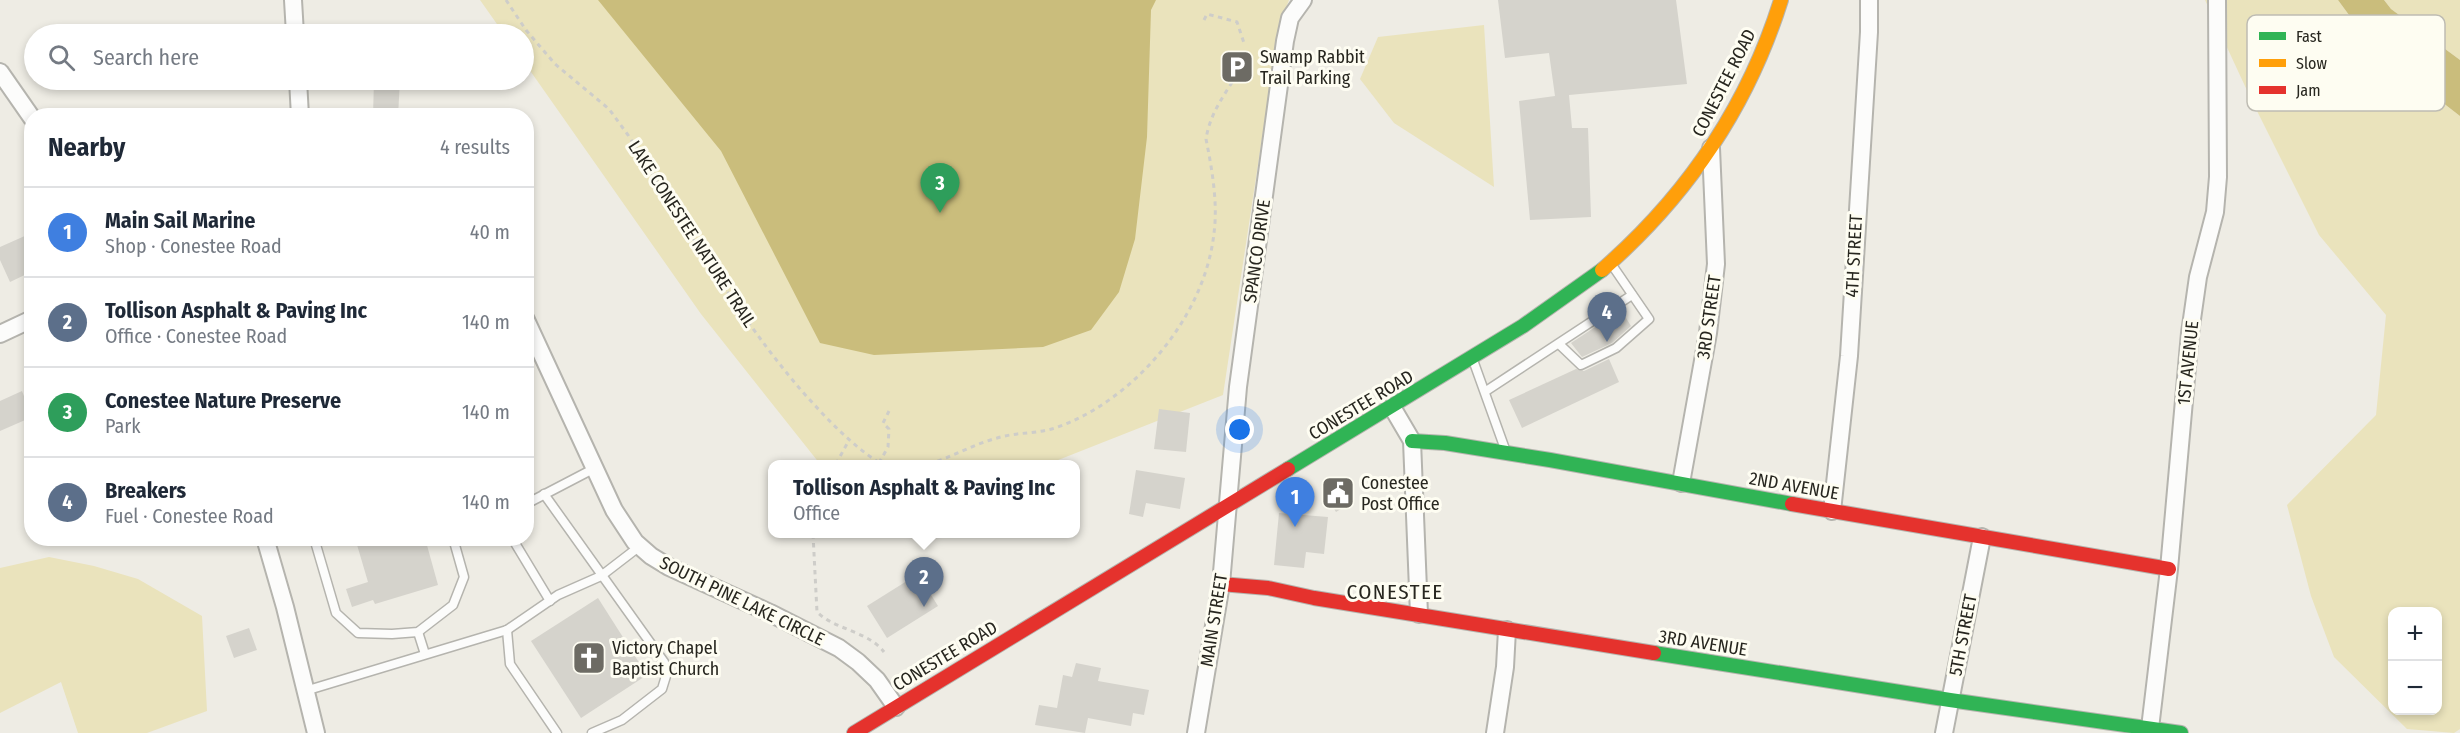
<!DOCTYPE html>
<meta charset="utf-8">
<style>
:root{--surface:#fff;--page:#f2f2f3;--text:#1f2937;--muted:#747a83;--line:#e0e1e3;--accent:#0b8043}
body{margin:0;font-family:"Fira Sans Condensed",sans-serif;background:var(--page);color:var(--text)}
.controls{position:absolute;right:18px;bottom:18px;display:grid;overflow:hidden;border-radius:12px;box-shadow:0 3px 9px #0003}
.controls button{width:54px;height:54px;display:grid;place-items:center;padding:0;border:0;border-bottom:2px solid var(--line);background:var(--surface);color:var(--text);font:30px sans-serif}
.you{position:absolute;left:1240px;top:430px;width:21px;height:21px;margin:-15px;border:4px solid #fff;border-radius:50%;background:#1a73e8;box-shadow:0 0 0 9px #1a73e833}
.badge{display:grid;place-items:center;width:39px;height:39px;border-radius:50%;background:var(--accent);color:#fff;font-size:20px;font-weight:700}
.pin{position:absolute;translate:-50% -50px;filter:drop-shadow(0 2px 3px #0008)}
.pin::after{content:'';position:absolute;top:32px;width:21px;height:18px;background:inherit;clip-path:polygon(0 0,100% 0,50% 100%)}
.popup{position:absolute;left:768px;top:460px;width:312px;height:78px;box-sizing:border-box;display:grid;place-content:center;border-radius:12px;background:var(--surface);filter:drop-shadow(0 2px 4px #0005);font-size:20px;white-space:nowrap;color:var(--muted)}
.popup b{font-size:22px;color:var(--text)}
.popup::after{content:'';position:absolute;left:50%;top:100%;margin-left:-12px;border:12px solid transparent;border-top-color:var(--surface)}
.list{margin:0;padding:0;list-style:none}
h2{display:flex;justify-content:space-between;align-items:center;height:78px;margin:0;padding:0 24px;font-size:26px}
h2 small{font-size:20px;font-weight:400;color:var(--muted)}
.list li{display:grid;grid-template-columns:39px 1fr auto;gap:18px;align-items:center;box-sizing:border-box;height:90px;padding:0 24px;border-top:2px solid var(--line)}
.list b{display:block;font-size:22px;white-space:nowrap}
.list p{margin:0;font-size:20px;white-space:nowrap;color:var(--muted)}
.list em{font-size:20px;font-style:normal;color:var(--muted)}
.icon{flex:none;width:33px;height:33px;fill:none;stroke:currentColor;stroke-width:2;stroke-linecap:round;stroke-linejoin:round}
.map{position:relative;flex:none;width:2460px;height:733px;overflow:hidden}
.search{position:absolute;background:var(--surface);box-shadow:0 3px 9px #0003;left:24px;top:24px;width:510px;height:66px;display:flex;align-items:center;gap:15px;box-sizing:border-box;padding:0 21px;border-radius:33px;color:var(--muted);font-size:22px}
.panel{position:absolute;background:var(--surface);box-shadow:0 3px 9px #0003;left:24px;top:108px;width:510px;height:438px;border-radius:24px}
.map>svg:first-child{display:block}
.green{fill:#eae3bc;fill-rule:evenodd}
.water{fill:#cabd7c}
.building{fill:#d5d3cc}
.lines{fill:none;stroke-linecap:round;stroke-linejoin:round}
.lane-casing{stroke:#b5b4ae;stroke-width:11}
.street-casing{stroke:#b5b4ae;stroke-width:20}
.fast-casing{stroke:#b5b4ae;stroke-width:16}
.slow-casing{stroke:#b5b4ae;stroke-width:16}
.jam-casing{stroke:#b5b4ae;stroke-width:16}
.path{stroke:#cecdc9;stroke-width:3;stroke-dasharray:4.5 4.5;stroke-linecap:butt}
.lane{stroke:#fcfcfb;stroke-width:8}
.street{stroke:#fcfcfb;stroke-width:16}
.fast{stroke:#30b455;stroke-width:14}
.slow{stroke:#ff9f0a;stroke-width:14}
.jam{stroke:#e5322d;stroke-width:14}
.labels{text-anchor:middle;stroke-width:6;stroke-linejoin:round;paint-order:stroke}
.poi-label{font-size:18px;fill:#27261f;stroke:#fefdf2;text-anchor:start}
.street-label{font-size:18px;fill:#27261f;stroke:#fefdf2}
.quarter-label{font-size:21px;letter-spacing:1.5px;fill:#27261f;stroke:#fefdf2}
.key{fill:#fefdf2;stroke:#bebcb3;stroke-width:1.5}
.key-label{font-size:16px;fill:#27261f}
</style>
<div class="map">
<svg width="2460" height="733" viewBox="0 0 2460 733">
<rect width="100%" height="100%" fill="#eeece4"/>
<g class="green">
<path d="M480,0h809l-10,26 -56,369 -175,69h-228l-119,-150 -177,-252v-28h-20z"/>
<path d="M2205,0h133l25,34 35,34 62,48v613l-6,4 -47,-4 -73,-72 -23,-61 -24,-91 89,-90 10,-100 -67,-80 -68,-136zM2392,612h46v98h-46z"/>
<path d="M2384,0h76v60l-69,-51z"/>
<path d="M1484,25l10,162 -100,-64 -34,-44 18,-42z"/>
<path d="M49,557l45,9 44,13 64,37 5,95 -60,22h-69l-17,-51 -61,31v-145z"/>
</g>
<g class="water">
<path d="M598,0h558l-5,10 -4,127 -12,102 -16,53 -28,38 -48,17 -169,8 -54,-12 -99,-192z"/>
<path d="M2338,0h46l7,9 69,51v56l-62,-48 -35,-34z"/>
</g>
<g class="building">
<path d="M1498,0h178l11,84 -118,11 3,33h16l3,89 -61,3 -11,-119 36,-5 -6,-43 -44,5z"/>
<path d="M374,80h26l-2,36h-25z"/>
<path d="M27,235l5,10v14l-6,2 5,11 -21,10 -10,-22v-13z"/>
<path d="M1621,310l10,16 -19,17 -30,14 -11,-14z"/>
<path d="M1609,359l10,23 -97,46 -13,-28 67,-31 8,2z"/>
<path d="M22,391l10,26 -32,14v-30z"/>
<path d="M1159,409l31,4 -4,39 -32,-3z"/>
<path d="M1136,470l49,8 -5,31 -34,-6 -3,14 -14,-3z"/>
<path d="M1340,482l12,20 -16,10 -12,-20z"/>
<path d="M1279,513l49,4 -4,37 -18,-2 -2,16 -30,-3z"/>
<path d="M355,538h70l13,47 -63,19 -2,-4 -21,7 -6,-18 22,-7z"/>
<path d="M918,574l20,32 -51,32 -20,-32z"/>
<path d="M598,598l49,77 -66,43 -50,-77z"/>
<path d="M249,628l8,22 -23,8 -8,-22z"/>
<path d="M1076,663l25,5 -3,13 51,9 -5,25 -11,-2 -2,13 -43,-8 -3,15 -50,-8 4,-20 18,3 6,-33 9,2z"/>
</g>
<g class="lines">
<g class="lane-casing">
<g id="lane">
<path d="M1559,344l22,21 35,-17 33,-29 -37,-54"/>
<path d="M1473,360l32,89"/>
<path d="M1486,391l146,-96"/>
<path d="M544,494l120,168 2,14 -4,13 -40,31 -30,13"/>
<path d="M526,504l69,-36"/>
<path d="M314,538l22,75 22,20 34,1 26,-2 35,-27 11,-28 -11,-39"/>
<path d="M512,538l38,63"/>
<path d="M507,630l3,34 47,69"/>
<path d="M418,632l7,22"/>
<path d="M305,691l202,-61 51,-35 43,-19 39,-30"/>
</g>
</g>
<g class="street-casing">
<g id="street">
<path d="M293,0l2,34"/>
<path d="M0,72l32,46"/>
<path d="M298,80l2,36"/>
<path d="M526,320l88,190 21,32 16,14 18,11 101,46 69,35 19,14 19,18 19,27"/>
<path d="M0,334l32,-15"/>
<path d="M1392,407l20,34 7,173"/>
<path d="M1681,483l27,-150 8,-69 -5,-116"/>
<path d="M1832,511l17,-155 20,-324v-32"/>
<path d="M265,538l20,69 31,126"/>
<path d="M2150,728l19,-159 21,-236 8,-56 17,-65 3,-35 -1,-177"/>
<path d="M1196,733l25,-149 17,-197 47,-346 5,-23 13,-18"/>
<path d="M1495,733l10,-66 2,-37"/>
<path d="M1944,733l38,-196"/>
</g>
</g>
<g class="fast-casing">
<g id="fast">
<path d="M1412,441l33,2 105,17 242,44"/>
<path d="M1288,469l235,-143 79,-56"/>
<path d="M1654,653l296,47 231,33"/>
</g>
</g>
<g class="slow-casing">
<path id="slow" d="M1602,270c84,-73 146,-164 179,-270"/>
</g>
<g class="jam-casing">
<g id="jam">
<path d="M1792,504l377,65"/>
<path d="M1221,584l47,4 46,10 340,55"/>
<path d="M854,733l434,-264"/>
</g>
</g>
<g class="path">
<path d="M506,0l20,30 29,34 54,45 19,26c56,87 106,177 173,255 25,28 49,54 80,74"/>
<path d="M1204,20l3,-6 30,8 7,21"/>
<path d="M879,463l9,-16 1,-18 -6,-6 6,-12"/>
<path d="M836,464l13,-24"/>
<path d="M929,464c23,-7 45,-20 68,-26 19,-6 40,-4 58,-10 79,-27 150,-111 159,-195 4,-30 -2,-64 -8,-94 4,-26 19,-45 32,-66"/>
<path d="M813,534l4,78c18,18 51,19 67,40"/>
</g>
<use href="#lane" class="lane"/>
<use href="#street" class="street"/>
<use href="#fast" class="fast"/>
<use href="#slow" class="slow"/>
<use href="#jam" class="jam"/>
</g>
<defs>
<g id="parking-square" transform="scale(1.725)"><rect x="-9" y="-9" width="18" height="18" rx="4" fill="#6d6b64" stroke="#fefdf2"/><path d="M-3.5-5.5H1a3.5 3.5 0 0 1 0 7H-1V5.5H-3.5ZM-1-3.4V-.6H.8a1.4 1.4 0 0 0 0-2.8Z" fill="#fff"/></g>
<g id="civic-square" transform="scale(1.725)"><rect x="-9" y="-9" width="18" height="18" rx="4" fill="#6d6b64" stroke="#fefdf2"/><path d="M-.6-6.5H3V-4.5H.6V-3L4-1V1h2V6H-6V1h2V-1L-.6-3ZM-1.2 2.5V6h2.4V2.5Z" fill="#fff"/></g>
<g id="church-square" transform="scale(1.725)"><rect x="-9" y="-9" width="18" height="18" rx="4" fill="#6d6b64" stroke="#fefdf2"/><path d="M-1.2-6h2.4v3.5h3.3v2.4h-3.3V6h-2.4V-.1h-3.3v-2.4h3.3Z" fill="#fff"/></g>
</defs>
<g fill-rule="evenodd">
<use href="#parking-square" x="1237" y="67"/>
<use href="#civic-square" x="1338" y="493"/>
<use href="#church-square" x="589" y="658"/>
</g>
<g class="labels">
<g class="poi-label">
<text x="1260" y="63">Swamp Rabbit<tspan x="1260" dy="21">Trail Parking</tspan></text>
<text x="1361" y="489">Conestee<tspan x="1361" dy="21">Post Office</tspan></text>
<text x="612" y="654">Victory Chapel<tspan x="612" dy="21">Baptist Church</tspan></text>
</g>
<g class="street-label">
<text transform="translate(1724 83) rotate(-63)" y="6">CONESTEE ROAD</text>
<text transform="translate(692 234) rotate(57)" y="6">LAKE CONESTEE NATURE TRAIL</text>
<text transform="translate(1257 251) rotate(-82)" y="6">SPANCO DRIVE</text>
<text transform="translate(1854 256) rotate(-87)" y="6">4TH STREET</text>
<text transform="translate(1709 317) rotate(-82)" y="6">3RD STREET</text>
<text transform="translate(2188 363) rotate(-84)" y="6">1ST AVENUE</text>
<text transform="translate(1361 405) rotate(-31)" y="6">CONESTEE ROAD</text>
<text transform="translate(1794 486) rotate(10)" y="6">2ND AVENUE</text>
<text transform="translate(742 601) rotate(26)" y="6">SOUTH PINE LAKE CIRCLE</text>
<text transform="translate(1214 620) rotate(-81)" y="6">MAIN STREET</text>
<text transform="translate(1963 635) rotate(-79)" y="6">5TH STREET</text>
<text transform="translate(1703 643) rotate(9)" y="6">3RD AVENUE</text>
<text transform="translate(945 656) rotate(-31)" y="6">CONESTEE ROAD</text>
</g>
<g class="quarter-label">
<text x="1395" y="599">CONESTEE</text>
</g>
</g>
<rect x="2247" y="15" width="198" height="96" rx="9" class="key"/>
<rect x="2259" y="32" width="27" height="8" fill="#30b455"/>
<rect x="2259" y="59" width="27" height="8" fill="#ff9f0a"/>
<rect x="2259" y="86" width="27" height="8" fill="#e5322d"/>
<g class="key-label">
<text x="2296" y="42">Fast</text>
<text x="2296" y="69">Slow</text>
<text x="2296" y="96">Jam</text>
</g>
</svg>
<div class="controls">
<button>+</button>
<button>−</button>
</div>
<div class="you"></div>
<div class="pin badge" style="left:1295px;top:527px;background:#3f7fe0">1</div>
<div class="pin badge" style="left:924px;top:607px;background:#5c6f8a">2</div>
<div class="popup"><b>Tollison Asphalt &amp; Paving Inc</b>Office</div>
<div class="pin badge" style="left:940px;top:213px;background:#2e9e5b">3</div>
<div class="pin badge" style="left:1607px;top:342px;background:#5c6f8a">4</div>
<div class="search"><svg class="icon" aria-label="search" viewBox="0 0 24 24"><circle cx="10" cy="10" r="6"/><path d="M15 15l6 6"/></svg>Search here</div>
<section class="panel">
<h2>Nearby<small>4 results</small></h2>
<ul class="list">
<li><span class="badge" style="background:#3f7fe0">1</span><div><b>Main Sail Marine</b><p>Shop · Conestee Road</p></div><em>40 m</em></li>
<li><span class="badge" style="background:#5c6f8a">2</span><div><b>Tollison Asphalt &amp; Paving Inc</b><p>Office · Conestee Road</p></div><em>140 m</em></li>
<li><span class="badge" style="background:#2e9e5b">3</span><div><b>Conestee Nature Preserve</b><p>Park</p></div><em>140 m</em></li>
<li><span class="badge" style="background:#5c6f8a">4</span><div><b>Breakers</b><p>Fuel · Conestee Road</p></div><em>140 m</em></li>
</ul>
</section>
</div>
